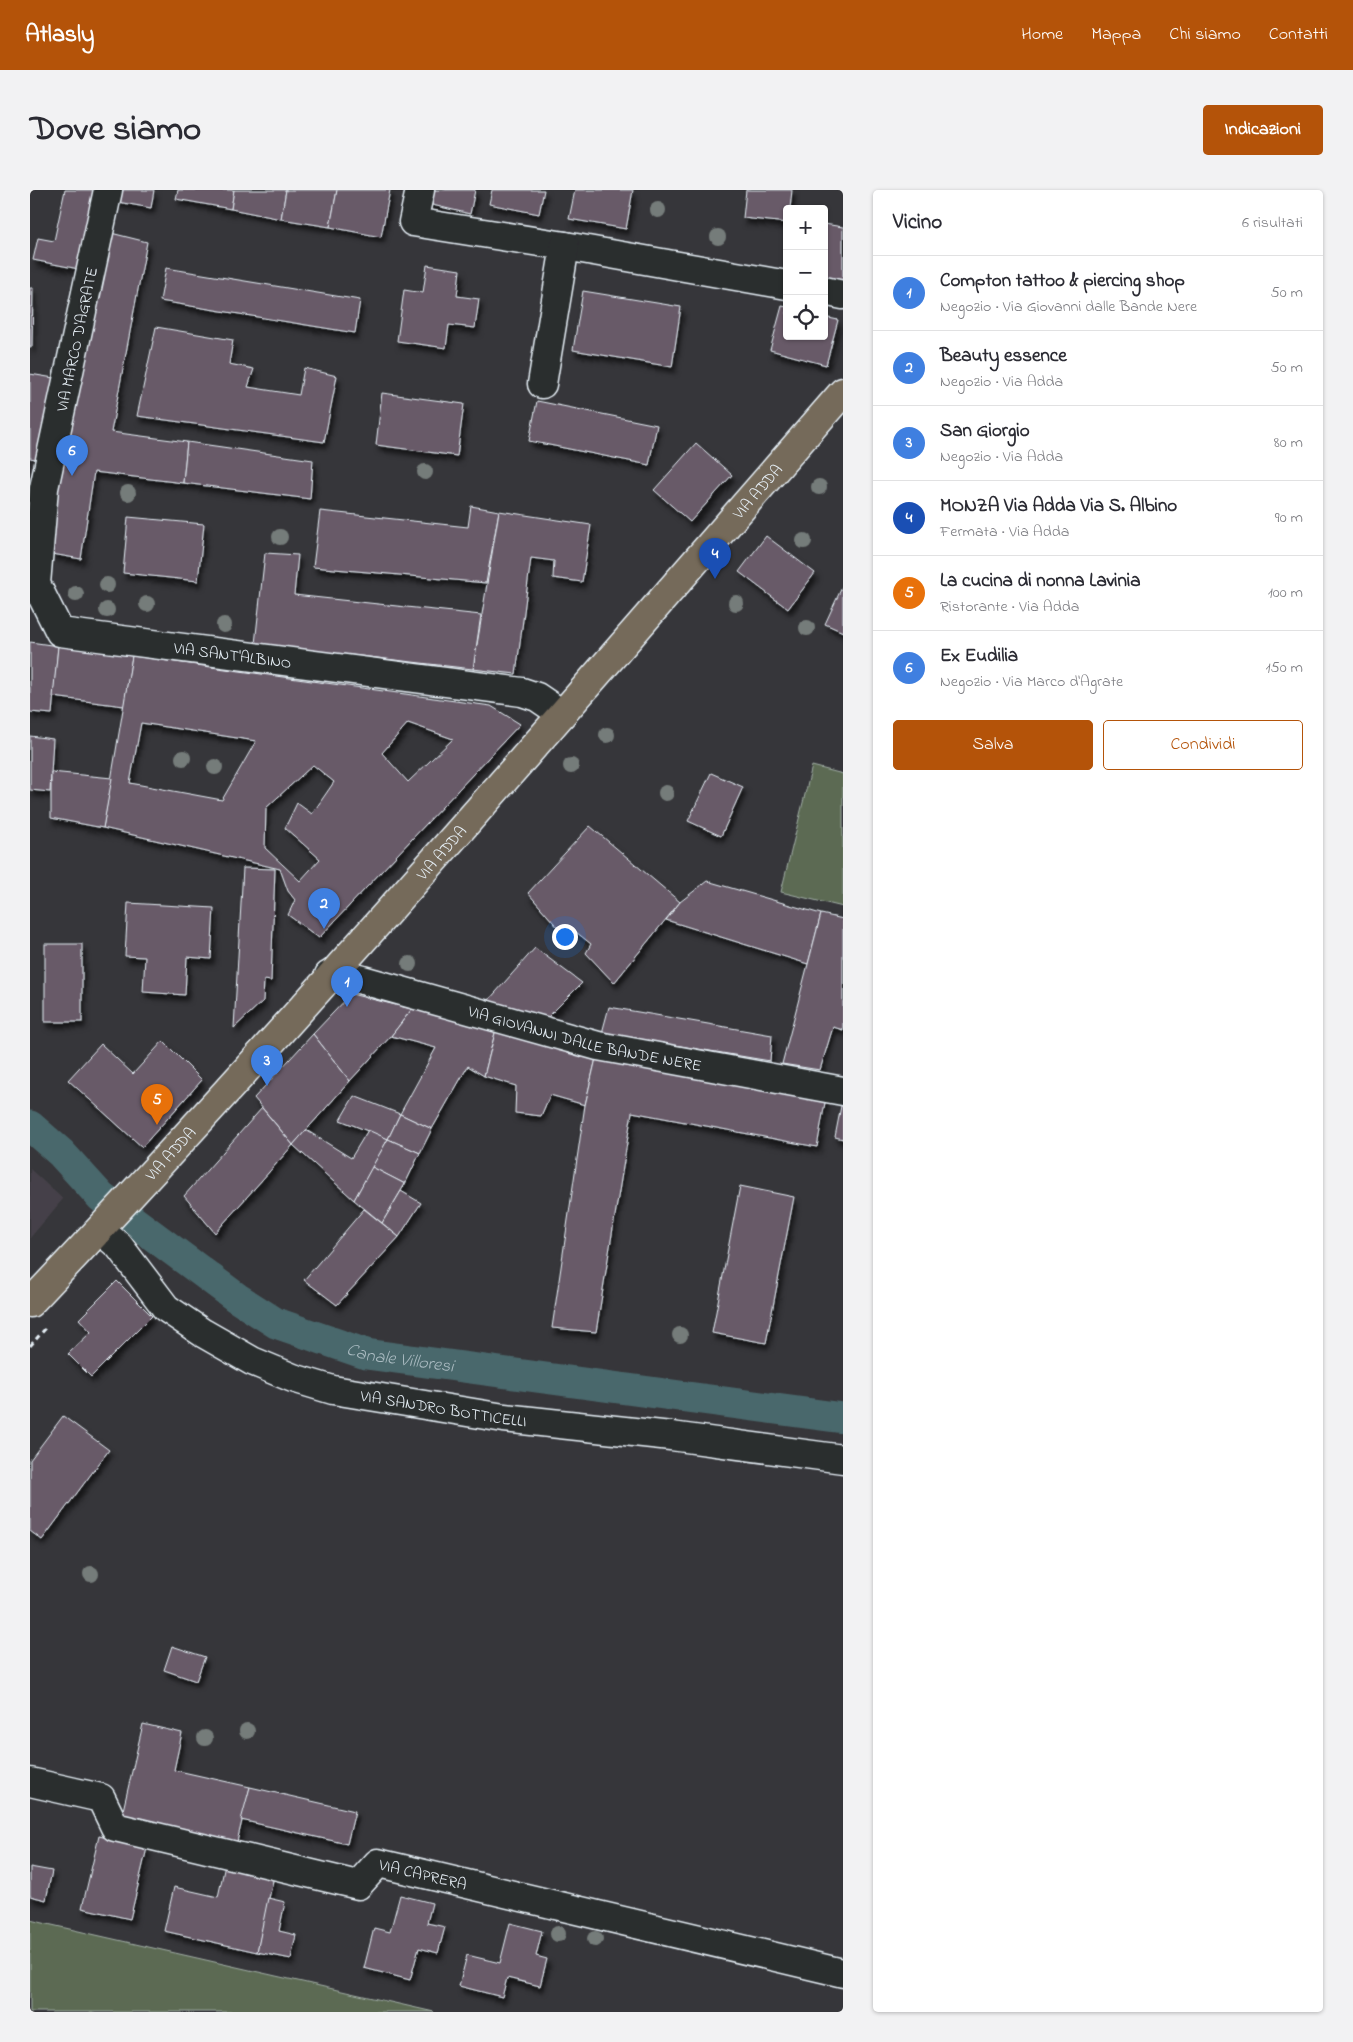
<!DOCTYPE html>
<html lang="it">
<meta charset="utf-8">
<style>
:root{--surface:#fff;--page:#f2f2f3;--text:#2b2b33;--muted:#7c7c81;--line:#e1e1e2;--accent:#b45309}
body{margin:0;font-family:"Indie Flower",sans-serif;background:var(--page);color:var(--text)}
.controls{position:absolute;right:15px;top:15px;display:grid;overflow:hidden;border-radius:5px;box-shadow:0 1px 4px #0004}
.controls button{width:45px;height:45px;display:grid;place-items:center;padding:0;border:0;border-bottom:1px solid var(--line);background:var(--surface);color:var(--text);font:25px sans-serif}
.you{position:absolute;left:534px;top:746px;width:18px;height:18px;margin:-12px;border:4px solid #fff;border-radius:50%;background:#1a73e8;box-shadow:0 0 0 8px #1a73e833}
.badge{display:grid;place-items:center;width:32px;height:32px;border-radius:50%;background:var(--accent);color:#fff;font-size:16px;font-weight:700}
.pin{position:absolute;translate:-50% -41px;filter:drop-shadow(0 1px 2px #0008)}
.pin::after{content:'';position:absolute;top:26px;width:18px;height:15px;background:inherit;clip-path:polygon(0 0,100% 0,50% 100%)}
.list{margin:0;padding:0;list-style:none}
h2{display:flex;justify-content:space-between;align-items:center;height:65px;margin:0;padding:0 20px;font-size:21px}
h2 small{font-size:16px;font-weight:400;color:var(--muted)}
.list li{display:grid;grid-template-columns:32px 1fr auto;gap:15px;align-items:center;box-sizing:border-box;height:75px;padding:0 20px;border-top:1px solid var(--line)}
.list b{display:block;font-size:19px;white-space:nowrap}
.list p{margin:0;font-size:16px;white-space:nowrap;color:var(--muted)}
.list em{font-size:16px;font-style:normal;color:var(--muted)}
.actions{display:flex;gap:10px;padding:15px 20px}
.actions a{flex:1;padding:11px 0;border:1px solid var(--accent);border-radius:5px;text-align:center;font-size:18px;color:var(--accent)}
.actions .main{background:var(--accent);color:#fff}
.icon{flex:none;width:28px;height:28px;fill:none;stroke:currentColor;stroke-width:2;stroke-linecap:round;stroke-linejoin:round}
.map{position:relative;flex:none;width:813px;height:1822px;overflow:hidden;border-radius:5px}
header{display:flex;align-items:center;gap:30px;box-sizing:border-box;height:70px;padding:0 25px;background:var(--accent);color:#fff}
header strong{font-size:24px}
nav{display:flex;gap:28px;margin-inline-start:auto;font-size:18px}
.intro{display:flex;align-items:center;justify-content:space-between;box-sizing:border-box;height:120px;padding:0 30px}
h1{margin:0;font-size:35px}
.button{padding:12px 22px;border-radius:5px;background:var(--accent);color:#fff;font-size:18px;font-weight:700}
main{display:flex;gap:30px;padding:0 30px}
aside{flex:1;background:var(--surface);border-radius:5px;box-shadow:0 1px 4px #0004}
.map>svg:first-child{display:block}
.built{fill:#454148}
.green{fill:#5b6b53;stroke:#a2aea6}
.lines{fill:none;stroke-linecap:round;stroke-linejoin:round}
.canal{stroke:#4a686c;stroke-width:31}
.building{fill:#675a68;stroke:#e8f1f8;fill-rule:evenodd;filter:url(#shadow)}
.minor-casing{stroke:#e8f1f8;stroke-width:31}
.major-casing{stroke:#e8f1f8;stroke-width:31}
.path{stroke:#e8f1f8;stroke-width:3;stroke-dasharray:5 4;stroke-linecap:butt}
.minor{stroke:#2a2d2e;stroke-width:28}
.major{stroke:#746a5a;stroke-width:28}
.tree{fill:#757c7a}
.labels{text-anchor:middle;stroke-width:4.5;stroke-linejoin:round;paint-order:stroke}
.street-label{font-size:16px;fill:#e8f1f8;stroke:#2a2d2e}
.water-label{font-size:18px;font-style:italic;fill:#a9bac0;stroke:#2a2d2e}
</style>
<header>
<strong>Atlasly</strong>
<nav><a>Home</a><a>Mappa</a><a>Chi siamo</a><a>Contatti</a></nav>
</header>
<div class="intro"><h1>Dove siamo</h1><a class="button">Indicazioni</a></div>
<main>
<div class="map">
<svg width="813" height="1822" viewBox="0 0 813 1822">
<defs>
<filter id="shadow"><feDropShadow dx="3" dy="5.5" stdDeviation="2.5" flood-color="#0009"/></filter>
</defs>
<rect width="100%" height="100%" fill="#36363a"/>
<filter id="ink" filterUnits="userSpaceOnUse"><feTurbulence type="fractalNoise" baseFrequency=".02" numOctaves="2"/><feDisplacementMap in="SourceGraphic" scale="10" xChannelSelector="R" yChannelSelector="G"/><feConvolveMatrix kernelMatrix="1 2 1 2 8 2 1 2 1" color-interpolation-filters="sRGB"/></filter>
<g filter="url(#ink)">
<path class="built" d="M0,979l33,30 -33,39z"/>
<g class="green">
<path d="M782,576l31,8v133l-62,-15z"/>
<path d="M0,1730l404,92h-404z"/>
</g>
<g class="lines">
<path class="canal" id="s1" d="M0,936l31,27 40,44 136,101 39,25 90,31 477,64"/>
</g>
<g class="building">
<path d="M35,0h35l-16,80 -51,-10 5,-22 16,3z"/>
<path d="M84,0h40l-3,18 -39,-7z"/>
<path d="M148,0h56l-3,19 -55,-10z"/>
<path d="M204,0h52l-5,29 -50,-10z"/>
<path d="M256,0h51l-7,37 -49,-8z"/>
<path d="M307,0h53l-9,47 -51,-10z"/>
<path d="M397,0h48l-5,24 -46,-11z"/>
<path d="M462,0h52l-5,24 -50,-10z"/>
<path d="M545,0h58l-7,39 -57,-10z"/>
<path d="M716,0h46l-2,19h-3v14l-44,-5z"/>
<path d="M794,34l19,3v54l-19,-3z"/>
<path d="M81,43l36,9 -36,190 76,10 -4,41 -89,-11 -13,87 -29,-5 8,-89z"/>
<path d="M397,75l33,5 -3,26 22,3 -4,29 -26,-3 -3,23 -49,-7 7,-51 19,3z"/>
<path d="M136,78l194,32 -5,33 -195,-32z"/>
<path d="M0,98h3l-1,59h-2z"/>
<path d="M553,101l98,16 -9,60 -99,-17z"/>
<path d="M752,116l5,1v29h37v-19l14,3 -12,45 -56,-15z"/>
<path d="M126,137l77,13 -4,24 25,5 -6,18 51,8 5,-27 33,8 -13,66 -187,-26z"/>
<path d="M0,184l24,4 -13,82 -11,-2z"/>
<path d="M352,203l82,11 -7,52 -81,-11z"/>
<path d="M507,211l120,24 -8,40 -120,-24z"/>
<path d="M157,252l126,18 -3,39 -127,-16z"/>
<path d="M666,253l36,32 -42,47 -36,-32z"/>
<path d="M441,316l28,5 -13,72 -173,-16 7,-56 148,16z"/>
<path d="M469,321l92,14 -9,57 -29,-4 1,-17 -23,-3 -15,116 -43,-5z"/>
<path d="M98,327l76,7 -6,57 -75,-8z"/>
<path d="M736,346l49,37 -27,36 -49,-37z"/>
<path d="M235,363l33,2 -4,40 187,20 -8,54 -218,-25z"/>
<path d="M813,395v47l-18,-8z"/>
<path d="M0,452l28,4 -6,68 -22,-2z"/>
<path d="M28,456l74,10 -8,50 -71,-9z"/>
<path d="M102,466l359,50 29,18 -201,214 -31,-23 7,-15 -7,-9 -8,-22 -177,-41zM111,533l115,18 -34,59 -92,-17zM378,533l45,16 -45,43 -26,-29zM283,575l21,17 -22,32 -15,-11 -12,25 35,31 -20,22 -35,-33 1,-40z"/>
<path d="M0,546l23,3 -3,53 -20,-2z"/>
<path d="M21,582l61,6 -9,50 -52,-10z"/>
<path d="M681,583l32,14 -22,49 -33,-15z"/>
<path d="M560,636l90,76 -66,81 -28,-30 5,-9 -15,-12 -10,5 -38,-44z"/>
<path d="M213,678l32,1 -4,112 -7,-1 -1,21 -29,27z"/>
<path d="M677,691l114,33 -13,50 -142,-44 14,-18z"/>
<path d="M98,713l86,5 -3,51 -24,-2 -2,38 -42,-3 2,-35 -20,-1z"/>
<path d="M791,724l22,5v111l-10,-3 -13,43 -38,-6z"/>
<rect x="15" y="754" width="37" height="78"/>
<path d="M505,758l47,35 -38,38 -56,-20z"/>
<path d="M321,804l61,15 -21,27 -41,45 -37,-47z"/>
<path d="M579,817l163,28 -2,26 -168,-28z"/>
<path d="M382,819l84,20 -12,47 -16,-10 -36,63 -32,-15 36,-66 -45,-12z"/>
<path d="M466,839l101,25 -12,51 -35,-10 -9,21 -26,-3 1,-27 -32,-10z"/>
<path d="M283,844l37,47 -57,64 -39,-47z"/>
<path d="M133,851l39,39 -60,67 -74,-67 33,-36 32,30z"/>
<path d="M567,864l229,43 -9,50 -185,-35 -36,220 -44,-4 33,-223z"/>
<path d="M324,906l46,18 -12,25 -48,-19z"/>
<path d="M812,911h1v38l-8,-2z"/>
<path d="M232,918l31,37 -78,88 -31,-37z"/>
<path d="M370,924l32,15 -12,24 -32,-14z"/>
<path d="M276,940l45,28 17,-28 20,9 -34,61 -61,-55z"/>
<path d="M358,949l32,14 -15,31 -33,-17z"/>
<path d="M342,977l33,17 -23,39 -28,-23z"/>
<path d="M710,996l54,11 -28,146 -54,-10z"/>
<path d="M371,1001l20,12 -22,34 -17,-14z"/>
<path d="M334,1019l35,28 -62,68 -33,-25z"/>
<path d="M87,1091l35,35 -61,61 -23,-23 23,-22 -12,-13z"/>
<path d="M33,1226l46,34 -67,90 -12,-9v-71z"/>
<path d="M142,1456l33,11 -9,24 -32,-11z"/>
<path d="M113,1534l39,9 -8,37 76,17 -14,59 -115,-27z"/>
<path d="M220,1597l105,24 -8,33 -106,-24z"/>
<path d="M69,1646l48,12 -17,71 -48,-11z"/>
<path d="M195,1675l49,11 -17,76 -93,-21 10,-44 44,10z"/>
<path d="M0,1677l22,4 -6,29 -16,-4z"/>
<path d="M370,1705l32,8 -5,20 18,4 -7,26 -19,-5 -9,32 -46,-12 10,-40 16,4z"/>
<path d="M238,1708l17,4 -6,29 17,4 -5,24 -34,-7z"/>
<path d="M480,1733l32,8 -6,25 11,3 -7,27 -33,-8 -5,19 -43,-11 8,-31 33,8z"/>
</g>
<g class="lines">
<g class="minor-casing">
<g id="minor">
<path id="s2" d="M78,0l-64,298 -8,96 24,48 462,60 15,5 25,17"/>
<path d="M390,0l-7,32 152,24 222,39"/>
<path d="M794,101l19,4"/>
<path d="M512,194l23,-138"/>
<path id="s3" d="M299,785l30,4 239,67 245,45"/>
<path id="s4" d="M70,1040l19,16 47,62 37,25 49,28 41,17 40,12 171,28 167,18 172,23"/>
<path id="s5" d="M0,1592l71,16 14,29 243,58 20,-22 465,110"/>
</g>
</g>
<g class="major-casing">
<g id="major">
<path id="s6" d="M0,1113c280,-295 546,-605 813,-911"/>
</g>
</g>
<path class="path" d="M0,1156l15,-17"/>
<use href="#minor" class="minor"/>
<use href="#major" class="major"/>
</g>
<g class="tree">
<circle cx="628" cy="20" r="8"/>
<circle cx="688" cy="47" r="8"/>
<circle cx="395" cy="282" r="8"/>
<circle cx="789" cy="297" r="8"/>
<circle cx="98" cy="303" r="8"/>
<circle cx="250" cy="347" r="8"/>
<circle cx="774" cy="351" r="8"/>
<circle cx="77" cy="395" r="8"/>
<circle cx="46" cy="404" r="8"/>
<circle cx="706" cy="413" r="8"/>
<circle cx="117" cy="414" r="8"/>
<circle cx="77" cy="420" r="8"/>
<circle cx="194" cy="435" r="8"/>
<circle cx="777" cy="438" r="8"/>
<circle cx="577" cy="545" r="8"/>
<circle cx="153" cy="568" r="8"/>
<circle cx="541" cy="576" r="8"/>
<circle cx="185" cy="577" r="8"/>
<circle cx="636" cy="603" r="8"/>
<circle cx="380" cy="774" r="8"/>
<circle cx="650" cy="1145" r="8"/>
<circle cx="61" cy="1384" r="8"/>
<circle cx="217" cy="1541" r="8"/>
<circle cx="175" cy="1548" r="8"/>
<circle cx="528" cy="1744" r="8"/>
<circle cx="565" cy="1749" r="8"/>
</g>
</g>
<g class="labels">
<g class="street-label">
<text transform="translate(46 149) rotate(-78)" y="6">VIA MARCO D'AGRATE</text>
<text dy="6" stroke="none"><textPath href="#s6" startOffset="1090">VIA ADDA</textPath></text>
<text dy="6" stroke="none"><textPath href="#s2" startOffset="629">VIA SANT'ALBINO</textPath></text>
<text dy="6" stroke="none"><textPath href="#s6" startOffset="610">VIA ADDA</textPath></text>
<text dy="6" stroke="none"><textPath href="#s3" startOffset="264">VIA GIOVANNI DALLE BANDE NERE</textPath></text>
<text dy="6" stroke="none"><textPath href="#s6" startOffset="205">VIA ADDA</textPath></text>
<text dy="6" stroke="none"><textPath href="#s4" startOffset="402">VIA SANDRO BOTTICELLI</textPath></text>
<text dy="6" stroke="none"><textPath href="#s5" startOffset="431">VIA CAPRERA</textPath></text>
</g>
<g class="water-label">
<text dy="6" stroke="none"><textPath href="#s1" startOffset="446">Canale Villoresi</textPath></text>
</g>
</g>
</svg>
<div class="controls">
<button>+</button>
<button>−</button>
<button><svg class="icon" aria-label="locate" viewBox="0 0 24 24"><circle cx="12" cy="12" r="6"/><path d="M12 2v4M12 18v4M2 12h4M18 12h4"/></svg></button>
</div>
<div class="you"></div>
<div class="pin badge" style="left:317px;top:817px;background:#3f7fe0">1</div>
<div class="pin badge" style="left:294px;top:739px;background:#3f7fe0">2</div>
<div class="pin badge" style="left:237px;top:896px;background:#3f7fe0">3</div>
<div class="pin badge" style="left:685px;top:389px;background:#1a4fb4">4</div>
<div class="pin badge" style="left:127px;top:935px;background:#e8710a">5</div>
<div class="pin badge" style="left:42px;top:286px;background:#3f7fe0">6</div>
</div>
<aside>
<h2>Vicino<small>6 risultati</small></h2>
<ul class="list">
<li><span class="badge" style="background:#3f7fe0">1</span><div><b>Compton tattoo &amp; piercing shop</b><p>Negozio · Via Giovanni dalle Bande Nere</p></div><em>50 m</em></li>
<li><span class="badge" style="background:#3f7fe0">2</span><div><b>Beauty essence</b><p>Negozio · Via Adda</p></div><em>50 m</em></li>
<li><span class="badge" style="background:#3f7fe0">3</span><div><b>San Giorgio</b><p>Negozio · Via Adda</p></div><em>80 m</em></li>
<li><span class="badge" style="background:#1a4fb4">4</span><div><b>MONZA Via Adda Via S. Albino</b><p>Fermata · Via Adda</p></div><em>90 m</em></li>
<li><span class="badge" style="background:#e8710a">5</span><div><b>La cucina di nonna Lavinia</b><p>Ristorante · Via Adda</p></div><em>100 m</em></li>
<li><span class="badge" style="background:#3f7fe0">6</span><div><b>Ex Eudilia</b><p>Negozio · Via Marco d'Agrate</p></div><em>150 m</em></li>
</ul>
<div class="actions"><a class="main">Salva</a><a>Condividi</a></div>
</aside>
</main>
